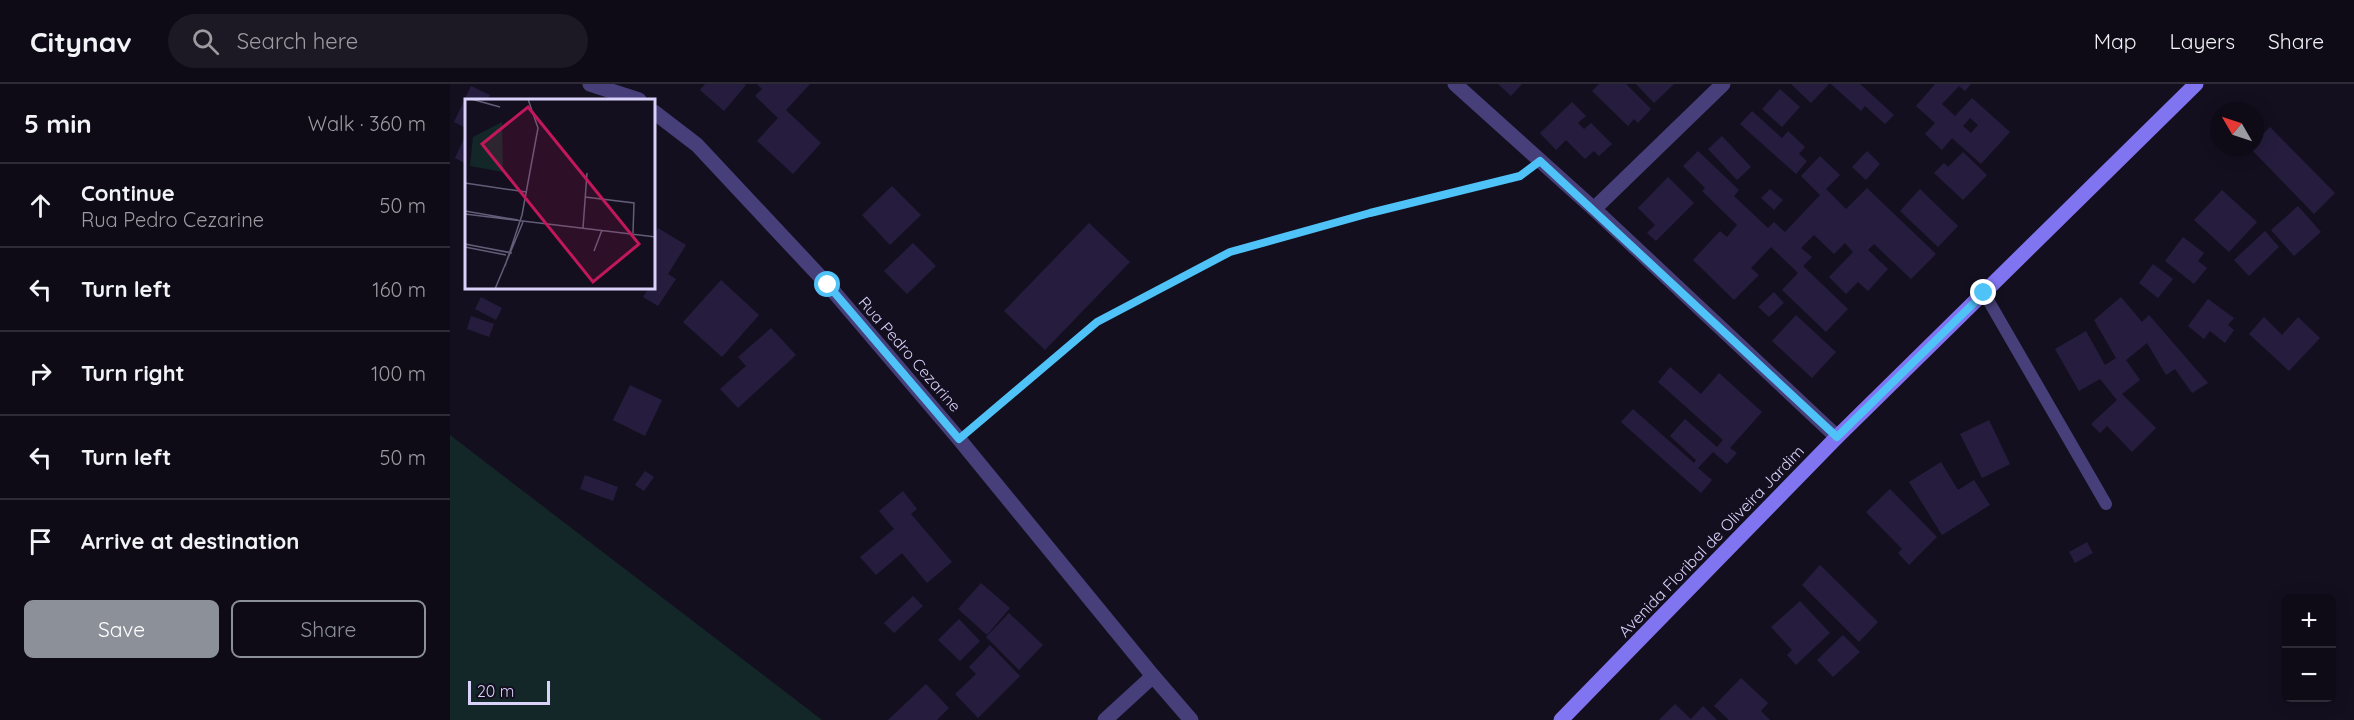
<!DOCTYPE html>
<meta charset="utf-8">
<style>
:root{--surface:#0e0b17;--page:#1c1924;--text:#f1f3f6;--muted:#9b9ba1;--line:#2e2b36;--accent:#8c9099}
body{margin:0;font-family:Quicksand,sans-serif;background:var(--page);color:var(--text)}
.controls{position:absolute;right:18px;bottom:18px;display:grid;overflow:hidden;border-radius:9px;box-shadow:0 3px 15px #0003}
.controls button{width:54px;height:54px;display:grid;place-items:center;padding:0;border:0;border-bottom:2px solid var(--line);background:var(--surface);color:var(--text);font:30px sans-serif}
.compass{position:absolute;left:1760px;top:18px;width:54px;height:54px;border-radius:50%;background:var(--surface);box-shadow:0 3px 15px #0003;rotate:309deg}
.scale{position:absolute;left:18px;bottom:15px;width:82px;box-sizing:border-box;padding-left:6px;border:3px solid #dad2fa;border-top:0;font-size:16px;line-height:21px;white-space:nowrap;color:#dad2fa;-webkit-text-stroke:4px #130f1f;paint-order:stroke}
.stop{position:absolute;width:18px;height:18px;margin:-14px;border:4px solid #4fc3f7;border-radius:50%;background:#fff}
.stop.end{background:#4fc3f7;border-color:#fff;box-shadow:0 2px 6px #0008}
.list{margin:0;padding:0;list-style:none}
h2{display:flex;justify-content:space-between;align-items:center;height:78px;margin:0;padding:0 24px;font-size:26px}
h2 small{font-size:20px;font-weight:400;color:var(--muted)}
.list li{display:grid;grid-template-columns:39px 1fr auto;gap:18px;align-items:center;box-sizing:border-box;height:84px;padding:0 24px;border-top:2px solid var(--line)}
.list b{display:block;font-size:22px;white-space:nowrap}
.list p{margin:0;font-size:20px;white-space:nowrap;color:var(--muted)}
.list em{font-size:20px;font-style:normal;color:var(--muted)}
.actions{display:flex;gap:12px;padding:18px 24px}
.actions a{flex:1;padding:14px 0;border:2px solid var(--accent);border-radius:9px;text-align:center;font-size:21px;color:var(--accent)}
.actions .main{background:var(--accent);color:#fff}
.icon{flex:none;width:33px;height:33px;fill:none;stroke:currentColor;stroke-width:2;stroke-linecap:round;stroke-linejoin:round}
.map{position:relative;flex:none;width:1904px;height:636px;overflow:hidden}
header{display:flex;align-items:center;gap:36px;box-sizing:border-box;height:84px;padding:0 30px;background:var(--surface);border-bottom:2px solid var(--line)}
header strong{font-size:28px}
nav{display:flex;gap:33px;margin-inline-start:auto;font-size:21px}
.search{width:420px;height:54px;background:var(--page);display:flex;align-items:center;gap:15px;box-sizing:border-box;padding:0 21px;border-radius:33px;color:var(--muted);font-size:22px}
main{display:flex}
aside{flex:1;background:var(--surface)}
.map>svg:first-child{display:block}
.green{fill:#132728}
.building{fill:#261d3e;fill-rule:evenodd}
.lines{fill:none;stroke-linecap:round;stroke-linejoin:round}
.path{stroke:#3ba3a5;stroke-width:4;stroke-dasharray:3 4.5;stroke-linecap:butt}
.lane{stroke:#463f79;stroke-width:12}
.street{stroke:#463f79;stroke-width:15}
.secondary{stroke:#8074f0;stroke-width:15}
.route{stroke:#4fc3f7;stroke-width:8}
.labels{text-anchor:middle;stroke-width:6;stroke-linejoin:round;paint-order:stroke}
.street-label{font-size:16px;fill:#dad2fa;stroke:#130f1f}
.inset-road{fill:none;stroke:#635d77;stroke-width:1.5}
.view{fill:#c2185b;fill-opacity:0.15;stroke:#c2185b;stroke-width:3}
.inset-edge{fill:none;stroke:#dad2fa;stroke-width:3}
</style>
<header>
<strong>Citynav</strong>
<div class="search"><svg class="icon" aria-label="search" viewBox="0 0 24 24"><circle cx="10" cy="10" r="6"/><path d="M15 15l6 6"/></svg>Search here</div>
<nav><a>Map</a><a>Layers</a><a>Share</a></nav>
</header>
<main>
<aside>
<h2>5 min<small>Walk · 360 m</small></h2>
<ul class="list">
<li><svg class="icon" aria-label="ahead" viewBox="0 0 24 24"><path d="M12 20V5M6 11l6-6 6 6"/></svg><div><b>Continue</b><p>Rua Pedro Cezarine</p></div><em>50 m</em></li>
<li><svg class="icon" aria-label="left" viewBox="0 0 24 24"><path d="M17 20v-9H6M10 6l-5 5 5 5"/></svg><div><b>Turn left</b></div><em>160 m</em></li>
<li><svg class="icon" aria-label="right" viewBox="0 0 24 24"><path d="M7 20v-9h11M14 6l5 5-5 5"/></svg><div><b>Turn right</b></div><em>100 m</em></li>
<li><svg class="icon" aria-label="left" viewBox="0 0 24 24"><path d="M17 20v-9H6M10 6l-5 5 5 5"/></svg><div><b>Turn left</b></div><em>50 m</em></li>
<li><svg class="icon" aria-label="arrive" viewBox="0 0 24 24"><path d="M6 21V4h12l-3 4 3 4H6"/></svg><div><b>Arrive at destination</b></div></li>
</ul>
<div class="actions"><a class="main">Save</a><a>Share</a></div>
</aside>
<div class="map">
<svg width="1904" height="636" viewBox="0 0 1904 636">
<rect width="100%" height="100%" fill="#130f1f"/>
<path class="green" d="M0,351l372,285h-372z"/>
<g class="building">
<path d="M255,0h39l2,1 -22,26 -24,-21z"/>
<path d="M307,0h53l-24,26 35,33 -28,31 -36,-33 21,-23 -23,-22 7,-7z"/>
<path d="M1048,0h24l-11,12z"/>
<path d="M1149,0h27l25,25 -13,14 -4,-4 -6,7 -36,-35z"/>
<path d="M1186,0h38l-20,19z"/>
<path d="M1341,0h38l-18,19z"/>
<path d="M1381,0h29l34,31 -9,9 -20,-18 -4,5z"/>
<path d="M1485,0h36l-6,7 -6,-5 -17,18 13,12 17,-18 38,34 -29,32 -29,-26 -10,12 -17,-16 10,-11 -19,-17zM1520,34l8,7 -7,8 -8,-7z"/>
<path d="M21,2l19,9 -3,5h-21v28l-12,-6z"/>
<path d="M1330,5l20,18 -18,20 -20,-18z"/>
<path d="M1122,18l14,14 -8,7 6,6 7,-6 21,21 -13,12 -5,-5 -9,8 -19,-19 -10,10 -16,-17z"/>
<path d="M1302,27l30,27 6,-7 17,16 -6,7 8,7 -11,13 -56,-50z"/>
<path d="M1820,43l65,66 -21,21 -65,-67h6v-5z"/>
<path d="M16,50v30l-11,-6z"/>
<path d="M1272,52l29,31 -14,13 -29,-31z"/>
<path d="M1248,67l41,39 -5,6 34,32 6,-6 11,10 35,-37 -19,-19 19,-20 20,19 -14,14 20,20 21,-21 69,66 -25,25 -37,-35 -6,6 20,19 -20,22 -10,-9 -12,12 -17,-17 24,-25 -8,-9 -11,11 -20,-19 -13,13 11,9 -9,9 45,43 -22,23 -44,-42 16,-17 -27,-26 -20,21 8,7 -25,25 -41,-40 27,-29 7,6 10,-12 -35,-34 3,-3 -22,-22z"/>
<path d="M1417,67l13,13 -14,16 -14,-13z"/>
<path d="M1513,68l24,23 -24,25 -29,-27 10,-10 4,4z"/>
<path d="M1218,93l26,26 -38,38 -9,-8 8,-8 -17,-17z"/>
<path d="M442,102l29,29 -31,30 -28,-30z"/>
<path d="M1320,105l13,11 -9,10 -13,-12z"/>
<path d="M1470,105l38,37 -20,21 -38,-36z"/>
<path d="M1772,106l35,32 -28,30 -35,-32z"/>
<path d="M1848,122l23,26 -27,24 -23,-26z"/>
<path d="M639,139l41,39 -85,88 -41,-39z"/>
<path d="M208,144l28,17 -18,29 8,5 -18,27 -15,-9 6,-9h5v-54z"/>
<path d="M1815,147l14,16 -30,29 -15,-16z"/>
<path d="M1733,153l21,16 -6,8 9,7 -13,16 -29,-23z"/>
<path d="M463,159l23,23 -29,28 -23,-23z"/>
<path d="M1703,180l20,15 -15,19 -19,-15z"/>
<path d="M271,196l38,35 -37,42 -39,-35z"/>
<path d="M1324,208l10,11 -15,14 -11,-10z"/>
<path d="M31,213l21,11 -6,12 -21,-11z"/>
<path d="M1671,213l21,25 7,-7 59,68 -16,10 -17,-24 -9,6 -19,-32 -21,17 14,20 -18,14 34,34 -24,24 -25,-26 -7,7 -9,-9 26,-24 -17,-21 -21,12 -24,-42 31,-18 19,34 11,-7 -22,-38z"/>
<path d="M1758,215l26,19 -6,7 6,5 -9,13 -15,-12 -6,8 -16,-13z"/>
<path d="M1346,231l40,37 -24,26 -40,-37z"/>
<path d="M21,232l23,8 -5,13 -22,-8z"/>
<path d="M1814,233l18,18 16,-18 22,21 -31,33 -40,-37z"/>
<path d="M321,244l25,27 -58,53 -18,-19 26,-23 -8,-9z"/>
<path d="M1220,283l31,27 18,-21 43,39 -32,36 7,5 -10,11 -14,-12 -15,16 14,12 -11,13 -80,-71 12,-13 61,54 2,-3 -26,-24 15,-17 32,28 6,-7 -65,-58z"/>
<path d="M180,301l32,15 -17,36 -32,-16z"/>
<path d="M1539,336l21,44 -28,14 -22,-44z"/>
<path d="M1491,378l17,28 16,-10 16,25 -48,30 -33,-53z"/>
<path d="M195,387l9,6 -10,14 -9,-6z"/>
<path d="M135,391l33,12 -5,14 -33,-12z"/>
<path d="M1440,405l47,48 -28,28 -11,-12 4,-4 -36,-37z"/>
<path d="M453,407l14,18 -6,5 41,48 -25,21 -25,-30 -26,22 -16,-18 34,-28 -15,-18z"/>
<path d="M1637,458l6,11 -18,10 -6,-11z"/>
<path d="M1370,481l58,57 -19,20 -57,-57z"/>
<path d="M531,499l29,25 -23,27 -29,-26z"/>
<path d="M463,512l10,10 -29,27 -10,-10z"/>
<path d="M1350,517l30,32 -34,32 -9,-10 5,-5 -21,-23z"/>
<path d="M559,529l34,32 -24,25 -33,-33z"/>
<path d="M509,535l21,22 -20,20 -22,-21z"/>
<path d="M1393,551l17,17 -27,25 -16,-17z"/>
<path d="M540,561l30,31 -42,42 -23,-24 21,-20 -7,-7z"/>
<path d="M1291,594l27,25 -7,8 9,9h-41l-15,-14z"/>
<path d="M476,600l23,24 -12,12h-49z"/>
<path d="M1225,620l16,15 12,-13 14,14h-58z"/>
</g>
<g class="lines">
<path class="path" d="M526,342l121,-104 133,-70 140,-39 153,-39"/>
<path class="lane" d="M1534,209l122,211"/>
<g class="street">
<path d="M140,0l49,16"/>
<path d="M1005,0l139,125 243,228"/>
<path d="M204,28l43,33 131,140 131,154 194,237 38,44"/>
<path d="M1144,125l129,-125"/>
<path d="M655,636l48,-44"/>
</g>
<path class="secondary" d="M1111,636l276,-283 359,-353"/>
</g>
<g class="lines">
<path class="route" d="M378,201l131,154 138,-117 133,-70 140,-39 150,-37 20,-15 297,276 147,-144"/>
</g>
<g class="labels">
<g class="street-label">
<text transform="translate(460 270) rotate(49)" y="6">Rua Pedro Cezarine</text>
<text transform="translate(1261 457) rotate(-46)" y="6">Avenida Floribal de Oliveira Jardim</text>
</g>
</g>
<g transform="translate(15 15)">
<rect width="190" height="190" fill="#130f1f"/>
<path d="M37,23l1,50 -33,-6 3,-29z" fill="#132728"/>
<path class="inset-road" d="M6,0l29,8M0,84l61,9M120,98l49,6 -1,30M0,112l53,9M0,115l191,23M118,129l4,-55M0,145l47,9M0,148l41,8M129,152l8,-21M40,167l17,-51 16,-87 -10,-29M30,190l28,-67"/>
<path class="view" d="M63,8l111,137 -46,38 -111,-138z"/>
<rect width="190" height="190" class="inset-edge"/>
</g>
</svg>
<div class="controls">
<button>+</button>
<button>−</button>
</div>
<svg class="compass" viewBox="-18 -18 36 36"><path d="M0-13l5 13h-10z" fill="#e53935"/><path d="M0 13l5-13h-10z" fill="#9b9ba1"/></svg>
<div class="scale">20 m</div>
<div class="stop" style="left:378px;top:201px"></div>
<div class="stop end" style="left:1534px;top:209px"></div>
</div>
</main>
